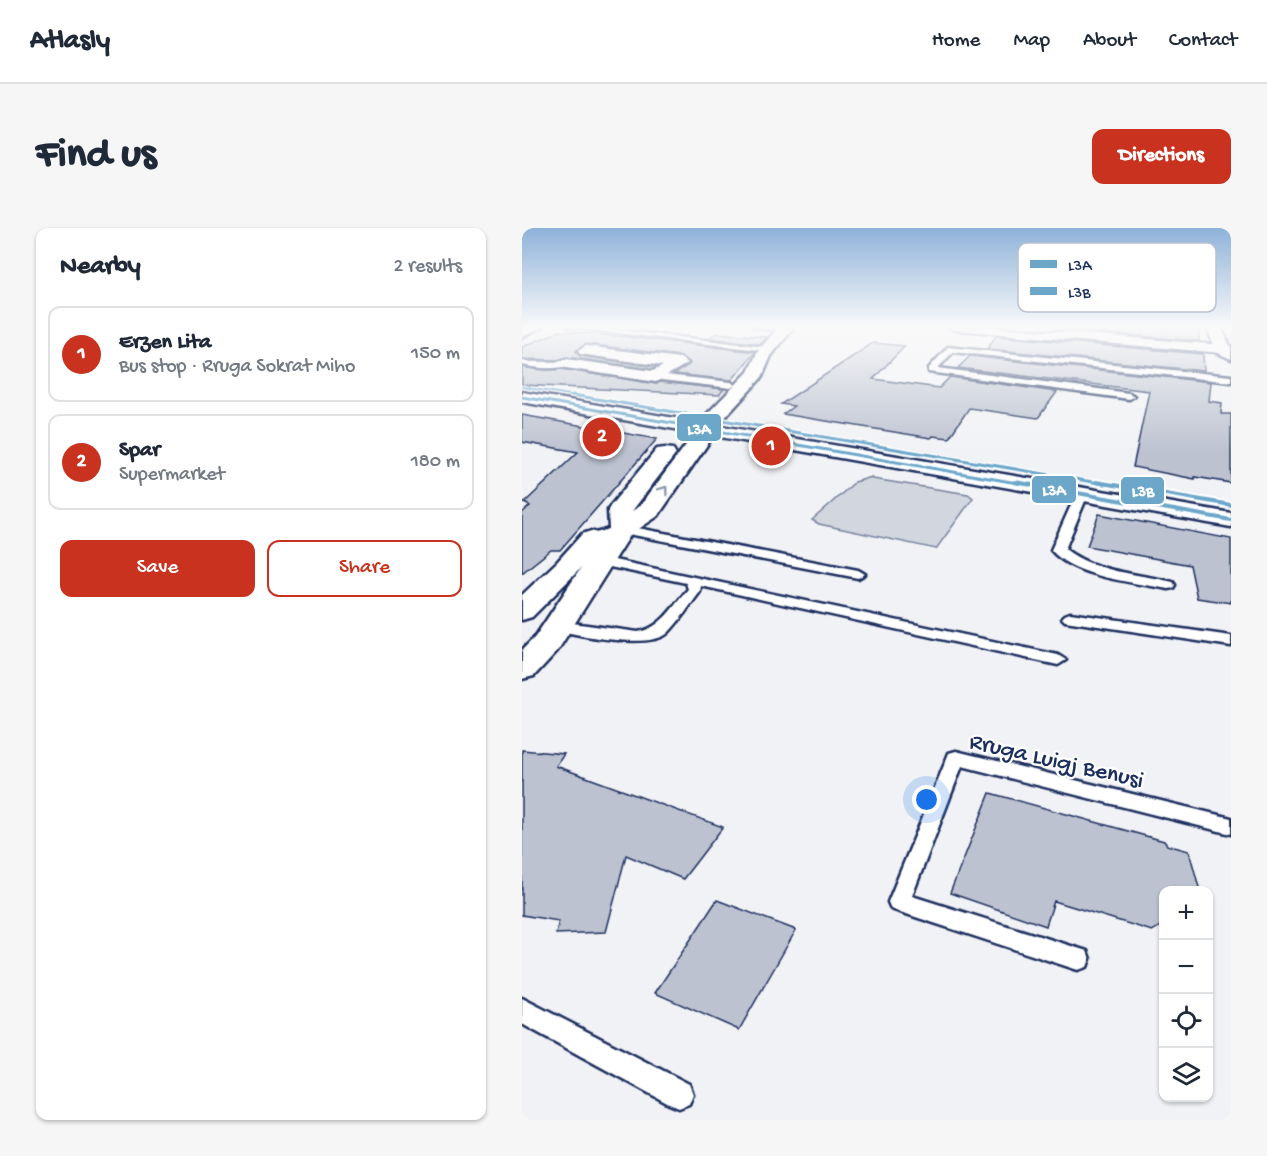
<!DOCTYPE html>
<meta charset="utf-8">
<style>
:root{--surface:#fff;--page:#f6f6f7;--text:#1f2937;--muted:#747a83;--line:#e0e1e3;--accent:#c8321e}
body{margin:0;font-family:"Gochi Hand",sans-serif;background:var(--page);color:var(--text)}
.controls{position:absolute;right:18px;bottom:18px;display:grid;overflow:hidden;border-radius:12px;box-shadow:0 2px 4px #0004}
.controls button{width:54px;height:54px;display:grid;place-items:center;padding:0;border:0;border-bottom:2px solid var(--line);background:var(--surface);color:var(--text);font:30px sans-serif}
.you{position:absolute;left:405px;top:572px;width:21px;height:21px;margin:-15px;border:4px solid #fff;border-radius:50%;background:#1a73e8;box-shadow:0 0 0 9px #1a73e833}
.badge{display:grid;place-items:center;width:39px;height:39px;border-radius:50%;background:var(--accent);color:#fff;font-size:20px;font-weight:700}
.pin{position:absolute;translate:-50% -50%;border:3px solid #fff;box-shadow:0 2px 6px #0006}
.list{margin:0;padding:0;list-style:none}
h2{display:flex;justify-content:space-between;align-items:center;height:78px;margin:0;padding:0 24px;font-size:26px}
h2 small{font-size:20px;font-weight:400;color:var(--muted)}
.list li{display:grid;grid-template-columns:39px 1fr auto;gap:18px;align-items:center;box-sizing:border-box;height:96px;margin:0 12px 12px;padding:0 12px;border:2px solid var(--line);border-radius:12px}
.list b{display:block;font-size:22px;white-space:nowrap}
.list p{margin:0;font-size:20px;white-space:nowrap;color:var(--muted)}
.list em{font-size:20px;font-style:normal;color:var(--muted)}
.actions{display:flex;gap:12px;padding:18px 24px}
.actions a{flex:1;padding:14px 0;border:2px solid var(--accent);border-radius:12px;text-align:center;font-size:21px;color:var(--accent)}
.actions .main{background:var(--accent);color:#fff}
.icon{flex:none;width:33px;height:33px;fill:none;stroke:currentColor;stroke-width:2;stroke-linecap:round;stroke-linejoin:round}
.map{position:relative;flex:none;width:709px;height:892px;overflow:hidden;border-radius:12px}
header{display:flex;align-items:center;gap:36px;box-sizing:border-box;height:84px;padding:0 30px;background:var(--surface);border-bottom:2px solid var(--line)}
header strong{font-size:28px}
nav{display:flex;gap:33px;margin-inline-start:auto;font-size:21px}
.intro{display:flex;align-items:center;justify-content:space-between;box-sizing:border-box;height:144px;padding:0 36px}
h1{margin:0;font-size:42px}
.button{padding:15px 27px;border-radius:12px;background:var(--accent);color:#fff;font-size:21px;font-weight:700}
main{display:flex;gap:36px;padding:0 36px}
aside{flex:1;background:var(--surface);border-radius:12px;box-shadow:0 2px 4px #0004}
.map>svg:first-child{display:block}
.green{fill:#d2d6df;stroke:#76829e;stroke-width:1.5}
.building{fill:#bcc2d0;stroke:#1b2f5e;stroke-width:1.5}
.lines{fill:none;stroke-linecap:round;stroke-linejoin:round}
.service-casing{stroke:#1b2f5e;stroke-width:5}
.pedestrian-casing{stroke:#1b2f5e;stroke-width:4}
.minor-casing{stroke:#1b2f5e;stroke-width:5}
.secondary-casing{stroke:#1b2f5e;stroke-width:5}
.service{fill:#fff;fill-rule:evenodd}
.pedestrian{fill:#fff;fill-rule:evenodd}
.minor{fill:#fff;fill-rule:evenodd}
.secondary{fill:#fff;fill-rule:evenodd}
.bus-1-far1-casing{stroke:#fff;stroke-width:6}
.bus-1-casing{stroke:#fff;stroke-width:8}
.bus-2-far2-casing{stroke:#fff;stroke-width:4.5}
.bus-2-far1-casing{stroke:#fff;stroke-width:6}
.bus-2-casing{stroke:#fff;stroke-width:8}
.bus-1-far1{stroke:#6ca7ca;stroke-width:3}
.bus-1{stroke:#6ca7ca;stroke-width:4}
.bus-2-far2{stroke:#6ca7ca;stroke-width:2}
.bus-2-far1{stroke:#6ca7ca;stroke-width:3}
.bus-2{stroke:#6ca7ca;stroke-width:4}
.oneway{stroke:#8d97ae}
.labels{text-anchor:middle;stroke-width:4.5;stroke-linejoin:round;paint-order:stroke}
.near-street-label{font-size:24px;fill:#1b2f5e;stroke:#fff}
.key{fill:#fff;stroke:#bbc1cf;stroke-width:1.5}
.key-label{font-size:16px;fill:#1b2f5e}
.line-badge{stroke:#fff;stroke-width:2}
.badge-label{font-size:16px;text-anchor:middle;font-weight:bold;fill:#fff}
</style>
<header>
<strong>Atlasly</strong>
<nav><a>Home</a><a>Map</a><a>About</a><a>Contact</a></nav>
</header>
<div class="intro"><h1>Find us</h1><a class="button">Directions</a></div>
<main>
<aside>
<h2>Nearby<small>2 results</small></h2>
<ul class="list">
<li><span class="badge">1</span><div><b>Erzen Lita</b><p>Bus stop · Rruga Sokrat Miho</p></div><em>150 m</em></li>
<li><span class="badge">2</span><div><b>Spar</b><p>Supermarket</p></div><em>180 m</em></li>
</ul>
<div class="actions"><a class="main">Save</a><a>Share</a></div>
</aside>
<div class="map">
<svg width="709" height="892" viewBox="0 0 709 892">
<rect width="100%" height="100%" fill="#f1f2f5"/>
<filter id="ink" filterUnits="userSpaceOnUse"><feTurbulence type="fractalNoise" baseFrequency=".0167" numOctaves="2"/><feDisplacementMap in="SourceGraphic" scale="12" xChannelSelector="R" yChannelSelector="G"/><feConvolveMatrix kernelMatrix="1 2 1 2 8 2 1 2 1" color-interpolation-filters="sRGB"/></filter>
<g filter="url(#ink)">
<path class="green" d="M350,249l1,2 95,15 5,4 -37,51 -117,-25 -7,-4 43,-38z"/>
<g class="building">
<path d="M534,99h143v14l-144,-12z"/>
<path d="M38,103l86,8 109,13 -23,28 -58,-6 16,-10 -10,-8 -94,-12 -10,7 4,5 76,11 -3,2 -87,-12 -8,3 -36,-1v-12z"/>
<path d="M194,105l51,4 -6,7 -52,-6z"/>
<path d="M474,108l207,18 1,17 -217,-22z"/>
<path d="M351,115l32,3 -32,33 66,9 11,-11 107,15 -19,26 -69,-10 -20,30 -16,-2 -2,2 -148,-24 11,-8 -13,-2z"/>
<path d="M448,128l241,26 -2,19 13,2 -1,11h10v69l-36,-6v2l-62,-12 16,-76 -191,-23z"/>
<path d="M0,139l25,3 14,-1 95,15 4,-2 64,7 -5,6 -197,-10z"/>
<path d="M0,187l135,24 -97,111h-9l-29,23v-60l8,-7 -6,-3 54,-51 -56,-10z"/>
<path d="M577,286l132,25v64l-34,-5 -7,-33 -103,-19z"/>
<path d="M0,522l42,4 -8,12 167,61 -40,52 -57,-24 -20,77 -50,2 3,-13 -37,-6z"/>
<path d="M468,565l174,48 3,4 22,6 11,40h-36v33l-12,7 -98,-30 -8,25 -96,-33z"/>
<path d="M195,672l79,30 -57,100 -84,-37z"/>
</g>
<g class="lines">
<g class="service-casing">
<g id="service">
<path d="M10,99h10l-20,10v-5z"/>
<path d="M46,99h23l176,20 4,2 -4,2z"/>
<path d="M231,99h24l12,3 -4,2z"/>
<path d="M426,119l283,29v6l-278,-30 -15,16 191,25 5,3 -5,3 -200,-27v-4z"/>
<path d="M0,133c12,2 41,-1 48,3 -13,7 -33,4 -48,1z"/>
<path d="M134,146l75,8 4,3 -4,3 -78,-9 -1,-2z"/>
<path d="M560,262l6,4 -23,55c31,24 72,24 108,33l2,3 -2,3 -5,1c-34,-7 -93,-11 -117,-39l25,-56z"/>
<path d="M100,297l236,45 7,4 -7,4 -235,-45 -32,10 -6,-4 1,-3z"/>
<path d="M69,327l467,100 8,5 -8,5 -357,-79 -1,6c-10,13 -20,29 -32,41 -19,17 -92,2 -115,-4l-3,-3 8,-5 80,11c24,-4 35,-26 50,-43l-2,-6 -100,-21 -2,-3z"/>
<path d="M548,385l161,23v10l-166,-25 -3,-3 3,-3z"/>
<path d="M434,523l275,67v16l-269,-68 -50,130 175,55 3,8 -3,8 -9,3 -187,-61 -3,-7 59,-144 2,-5z"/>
<path d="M0,770l167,86 4,10 -4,10 -10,4 -10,-4 -147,-80z"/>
</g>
</g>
<g class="pedestrian-casing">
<path id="pedestrian" d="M426,99h47l227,18 6,4 -6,4 -268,-23z"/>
</g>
<g class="minor-casing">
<g id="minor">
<path d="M0,99h10l-10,5z"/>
<path d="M257,99h15l-23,29 -9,21 -42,46 -6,2 4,4 -60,87 -27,18 -73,116 -24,26 -12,3v-29l13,-13 46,-69 -49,49 -10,3v-25l35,-33 25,-28 9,-3 9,3 3,4 6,-9 -1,-19 3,-5 46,-56 8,-1 8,1 3,5 -44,57 8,-5 61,-81 6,-2 -4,-4 3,-4 42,-43 10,-21z"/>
<path d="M685,99h14l10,21v11l-15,-7z"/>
<path d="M64,118l94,12 8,5 -32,19 -96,-15 -2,-3 2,-3 6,-2 87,12 10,-5 -83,-12 -2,-3z"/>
</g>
</g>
<g class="secondary-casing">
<path id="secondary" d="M0,164l709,121v14l-709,-125z"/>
</g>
<use href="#service" class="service"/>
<use href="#pedestrian" class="pedestrian"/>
<use href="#minor" class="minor"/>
<use href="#secondary" class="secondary"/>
<g class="bus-1-far1-casing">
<path id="bus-1-far1" d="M0,169l501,87"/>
</g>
<g class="bus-1-casing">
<path id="bus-1" d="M493,254l216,38"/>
</g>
<g class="bus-2-far2-casing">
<path id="bus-2-far2" d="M0,159l60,10"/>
</g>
<g class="bus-2-far1-casing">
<path id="bus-2-far1" d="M51,167l532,89"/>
</g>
<g class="bus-2-casing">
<path id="bus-2" d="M574,254l135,23"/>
</g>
<use href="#bus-1-far1" class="bus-1-far1"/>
<use href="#bus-1" class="bus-1"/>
<use href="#bus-2-far2" class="bus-2-far2"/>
<use href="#bus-2-far1" class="bus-2-far1"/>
<use href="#bus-2" class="bus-2"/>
</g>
<defs><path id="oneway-chevron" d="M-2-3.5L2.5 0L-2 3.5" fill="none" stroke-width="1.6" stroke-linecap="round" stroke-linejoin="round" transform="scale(1.5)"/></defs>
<use class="oneway" href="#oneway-chevron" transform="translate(142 262) rotate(-54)"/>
</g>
<linearGradient id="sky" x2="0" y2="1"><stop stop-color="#8eb2d9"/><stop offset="0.44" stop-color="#f9f9fa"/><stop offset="1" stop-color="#f9f9fa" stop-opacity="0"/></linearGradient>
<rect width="709" height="224" fill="url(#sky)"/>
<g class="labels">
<g class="near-street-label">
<text transform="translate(535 531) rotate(13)" y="8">Rruga Luigj Benusi</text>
</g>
</g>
<rect x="496" y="15" width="198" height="69" rx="9" class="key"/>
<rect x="508" y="32" width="27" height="8" fill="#6ca7ca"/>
<rect x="508" y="59" width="27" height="8" fill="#6ca7ca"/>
<g class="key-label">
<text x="546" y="42">L3A</text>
<text x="546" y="69">L3B</text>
</g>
<g class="line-badge">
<rect x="154" y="185" width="46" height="29" rx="6" fill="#6ca7ca"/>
<rect x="509" y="247" width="46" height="29" rx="6" fill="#6ca7ca"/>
<rect x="598" y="248" width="45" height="29" rx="6" fill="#6ca7ca"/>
</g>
<g class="badge-label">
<text x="177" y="206">L3A</text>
<text x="532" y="267">L3A</text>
<text x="621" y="268">L3B</text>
</g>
</svg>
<div class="controls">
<button>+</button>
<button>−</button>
<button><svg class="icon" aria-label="locate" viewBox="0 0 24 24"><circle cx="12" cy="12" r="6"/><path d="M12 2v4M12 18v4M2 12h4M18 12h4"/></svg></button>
<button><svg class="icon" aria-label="layers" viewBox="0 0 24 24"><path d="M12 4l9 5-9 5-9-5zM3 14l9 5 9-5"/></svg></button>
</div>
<div class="you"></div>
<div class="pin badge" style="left:249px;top:218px">1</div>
<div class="pin badge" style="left:80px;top:209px">2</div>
</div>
</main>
